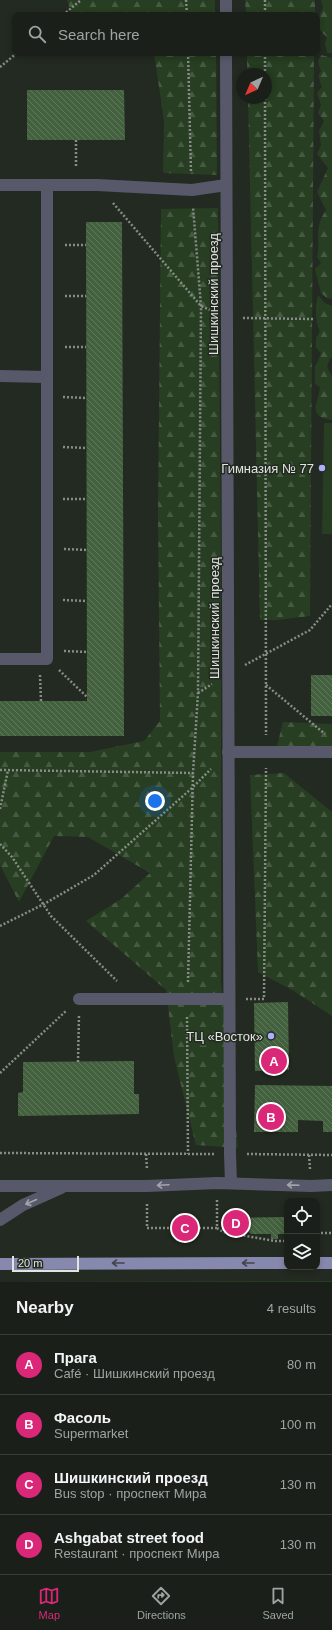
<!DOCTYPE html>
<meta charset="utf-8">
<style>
:root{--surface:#1a2019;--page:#232822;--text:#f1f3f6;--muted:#9fa3a2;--line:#383e38;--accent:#db2777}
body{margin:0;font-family:Helvetica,sans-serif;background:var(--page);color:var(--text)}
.controls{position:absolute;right:12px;bottom:12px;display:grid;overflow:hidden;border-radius:8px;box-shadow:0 2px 6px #0003}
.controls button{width:36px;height:36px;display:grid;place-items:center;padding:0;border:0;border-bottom:1px solid var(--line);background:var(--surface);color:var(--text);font:20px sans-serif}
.compass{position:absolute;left:236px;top:68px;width:36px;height:36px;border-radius:50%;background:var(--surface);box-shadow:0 2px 6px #0003;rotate:224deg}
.scale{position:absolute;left:12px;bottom:10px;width:67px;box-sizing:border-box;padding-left:4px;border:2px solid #e0e5df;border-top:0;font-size:11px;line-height:14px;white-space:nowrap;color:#e0e5df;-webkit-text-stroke:3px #232a21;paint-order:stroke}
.you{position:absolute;left:155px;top:801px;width:14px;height:14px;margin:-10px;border:3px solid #fff;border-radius:50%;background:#1a73e8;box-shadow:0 0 0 6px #1a73e833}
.badge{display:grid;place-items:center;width:26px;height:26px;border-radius:50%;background:var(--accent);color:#fff;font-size:13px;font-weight:700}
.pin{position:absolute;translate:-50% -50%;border:2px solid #fff;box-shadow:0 1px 4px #0006}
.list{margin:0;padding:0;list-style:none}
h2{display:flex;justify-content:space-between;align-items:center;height:52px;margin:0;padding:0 16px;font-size:17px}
h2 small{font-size:13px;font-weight:400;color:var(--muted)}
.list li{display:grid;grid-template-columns:26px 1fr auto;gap:12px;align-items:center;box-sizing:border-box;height:60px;padding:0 16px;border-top:1px solid var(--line)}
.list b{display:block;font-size:15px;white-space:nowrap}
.list p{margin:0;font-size:13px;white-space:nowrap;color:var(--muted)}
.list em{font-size:13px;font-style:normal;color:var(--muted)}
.icon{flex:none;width:22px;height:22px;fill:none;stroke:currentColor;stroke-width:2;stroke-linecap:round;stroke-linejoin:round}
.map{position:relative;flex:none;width:332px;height:1282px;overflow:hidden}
.search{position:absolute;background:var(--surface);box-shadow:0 2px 6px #0003;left:12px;right:12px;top:12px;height:44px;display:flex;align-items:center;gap:10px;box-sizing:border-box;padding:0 14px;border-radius:8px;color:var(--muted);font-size:15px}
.sheet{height:292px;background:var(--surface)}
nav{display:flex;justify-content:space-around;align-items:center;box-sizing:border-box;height:56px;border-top:1px solid var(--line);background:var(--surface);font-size:11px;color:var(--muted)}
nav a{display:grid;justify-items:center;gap:2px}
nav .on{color:var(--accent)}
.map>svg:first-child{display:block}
.grass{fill:url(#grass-tufts)}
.forest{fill:url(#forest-firs)}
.garden{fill:#273e22}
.building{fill:url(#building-back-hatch)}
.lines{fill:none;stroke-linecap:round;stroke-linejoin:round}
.path{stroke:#878d86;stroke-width:2.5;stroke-dasharray:2 2;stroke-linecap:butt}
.minor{stroke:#57596b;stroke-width:12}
.major{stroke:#8689ad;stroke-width:12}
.oneway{stroke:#a2a6ab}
.oneway2{stroke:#41464b}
.poi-dot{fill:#acaffb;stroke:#232a21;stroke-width:1.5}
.labels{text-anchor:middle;stroke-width:3;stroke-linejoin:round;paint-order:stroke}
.street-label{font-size:13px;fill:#e0e5df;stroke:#232a21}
.poi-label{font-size:13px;fill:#e0e5df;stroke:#232a21;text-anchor:end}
</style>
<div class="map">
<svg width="332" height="1282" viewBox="0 0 332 1282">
<defs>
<pattern id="grass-tufts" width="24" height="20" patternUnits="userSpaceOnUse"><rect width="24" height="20" fill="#273e22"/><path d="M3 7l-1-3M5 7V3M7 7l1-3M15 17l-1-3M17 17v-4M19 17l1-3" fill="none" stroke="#465a42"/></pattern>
<pattern id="forest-firs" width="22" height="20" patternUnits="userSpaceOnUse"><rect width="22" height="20" fill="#273e22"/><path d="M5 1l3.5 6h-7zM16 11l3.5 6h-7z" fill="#465a42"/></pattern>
<pattern id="building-back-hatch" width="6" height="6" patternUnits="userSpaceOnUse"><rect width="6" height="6" fill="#44613f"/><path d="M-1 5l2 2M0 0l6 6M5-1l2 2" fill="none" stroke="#5f785a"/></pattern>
</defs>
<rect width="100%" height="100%" fill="#232a21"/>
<path class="grass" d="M332,1281v1h-332z"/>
<g class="forest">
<path d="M67,0h148v15h-143z"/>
<path d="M245,0h70v15h-69z"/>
<path d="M321,0h11v53h-5l-2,-10 2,-6c-11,-9 -11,-17 -4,-29z"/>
<path d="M154,53h62l1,122 -54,-2 1,-52z"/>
<path d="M247,53h67l-4,563 -33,4h-17l-12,-522h18v-24h-19z"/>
<path d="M321,55l11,3v240l-4,1 -7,-6 -6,-24 6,-6 -4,-6c4,-20 -4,-27 9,-47l-9,-18 11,-24 -11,-14 4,-9 -2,-14 5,-10 -6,-8 3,-8 -4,-12 5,-6 -4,-12 3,-3 -3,-11z"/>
<path d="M218,208l3,356v418l17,166 -42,-3 -22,-88 -8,-67 -80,-69 35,-22 29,-26 -62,-36 -34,-1 -35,66 -19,-37v-113h90l54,-11 16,-20 -2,-206 3,-306z"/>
<path d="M318,295l7,8 7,3v52h-2l-3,9 5,9v44c-25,-3 -14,-16 -12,-33l-5,-3v-16l6,-15 -5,-5v-10l4,-7c-5,-9 -5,-26 -2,-36z"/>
<path d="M283,722l49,2v28l-55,-6z"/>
<path d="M284,773l48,39v204l-38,-25 -36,-19 -8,-197z"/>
</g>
<path class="garden" d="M324,423h8v111h-10z"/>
<g class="building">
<path d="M27,90h97l1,50h-98z"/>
<path d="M86,222h36l2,514h-124v-35h87z"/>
<rect x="311" y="675" width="21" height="41"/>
<path d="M288,1002l1,68 -34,1 -1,-68z"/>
<path d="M134,1061v33h5v20l-121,2v-23l5,-1v-30z"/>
<path d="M255,1085l77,1v46h-9v-11l-25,-1v12h-44z"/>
<path d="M287,1217v17h-9v5h-7v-5h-20l-6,-5 -23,1v-12z"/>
</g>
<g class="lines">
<g class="path">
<path d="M186,0l1,15"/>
<path d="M265,0v15"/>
<path d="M63,15l18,-15"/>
<path d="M188,53l3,119"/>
<path d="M265,53v21"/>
<path d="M0,67l17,-14"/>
<path d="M265,98l1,637"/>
<path d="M76,140v28"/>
<path d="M113,203l88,103 9,4"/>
<path d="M65,245h21"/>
<path d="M65,296h21"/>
<path d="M243,318l70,1"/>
<path d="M65,347h21"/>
<path d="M63,397l24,1"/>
<path d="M63,447l24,1"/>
<path d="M63,499h24"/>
<path d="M64,549l23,1"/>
<path d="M63,600l24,1"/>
<path d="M64,651l23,1"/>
<path d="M245,665l65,-35 22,-26"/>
<path d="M59,670l28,27"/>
<path d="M40,675l1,26"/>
<path d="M266,685l59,49"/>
<path d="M198,693l14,-9"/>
<path d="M0,770l193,3"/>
<path d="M0,809l8,-39"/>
<path d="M0,844l12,13 39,59 66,65"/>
<path d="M0,926l44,-22 50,-29 98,-87 19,-19"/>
<path d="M188,982l5,-209 5,-80 3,-387 -8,-99"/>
<path d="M246,999h18l2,-231"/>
<path d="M187,1017l1,137"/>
<path d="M78,1062l1,-47"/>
<path d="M0,1073l67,-63"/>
<path d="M0,1153l214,1"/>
<path d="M146,1154l1,15"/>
<path d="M247,1154l85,1"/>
<path d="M309,1155l1,14"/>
<path d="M147,1204v24h70v-29"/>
<path d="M217,1228l6,4 52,9h12"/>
<path d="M317,1233h15"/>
</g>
<g class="minor">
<path d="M226,0v15"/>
<path d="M226,53l4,1101 1,29"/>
<path d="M0,185h97l95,5 34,-5"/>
<path d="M0,376l47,1"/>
<path d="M0,659h47v-474"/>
<path d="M228,752h104"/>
<path d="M79,999h150"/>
<path d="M0,1186h147l70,-3 94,3 21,-1"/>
<path d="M0,1220l23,-15 38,-17"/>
</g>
<g class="major">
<path d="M317,1263h15"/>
<path d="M0,1264l287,-1"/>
</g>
</g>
<defs><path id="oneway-shaft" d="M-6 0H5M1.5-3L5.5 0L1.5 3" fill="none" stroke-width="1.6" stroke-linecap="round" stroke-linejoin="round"/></defs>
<g class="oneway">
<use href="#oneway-shaft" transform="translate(163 1185) rotate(177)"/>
<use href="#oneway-shaft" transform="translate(293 1185) rotate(-178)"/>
<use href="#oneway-shaft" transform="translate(31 1202) rotate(156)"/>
</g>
<g class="oneway2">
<use href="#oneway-shaft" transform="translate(118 1263) rotate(180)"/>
<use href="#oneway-shaft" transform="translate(248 1263) rotate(-180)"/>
</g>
<g class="poi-dot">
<circle cx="322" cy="468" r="4"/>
<circle cx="271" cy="1036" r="4"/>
</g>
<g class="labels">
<g class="street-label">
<text transform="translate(213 294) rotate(-90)" y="5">Шишкинский проезд</text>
<text transform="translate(214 618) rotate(-90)" y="5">Шишкинский проезд</text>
</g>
<g class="poi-label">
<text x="314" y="473">Гимназия № 77</text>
<text x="263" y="1041">ТЦ «Восток»</text>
</g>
</g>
</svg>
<div class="controls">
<button><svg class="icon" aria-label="locate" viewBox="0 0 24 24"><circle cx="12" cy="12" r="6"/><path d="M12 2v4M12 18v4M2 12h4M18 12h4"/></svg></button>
<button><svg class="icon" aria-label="layers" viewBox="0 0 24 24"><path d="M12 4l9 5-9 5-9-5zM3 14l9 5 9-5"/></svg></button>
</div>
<svg class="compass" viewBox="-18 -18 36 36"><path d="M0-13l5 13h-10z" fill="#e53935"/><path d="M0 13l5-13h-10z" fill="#9fa3a2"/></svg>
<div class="scale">20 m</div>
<div class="you"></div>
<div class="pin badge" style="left:274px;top:1061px">A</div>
<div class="pin badge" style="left:271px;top:1117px">B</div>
<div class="pin badge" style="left:185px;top:1228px">C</div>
<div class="pin badge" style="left:236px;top:1223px">D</div>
<div class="search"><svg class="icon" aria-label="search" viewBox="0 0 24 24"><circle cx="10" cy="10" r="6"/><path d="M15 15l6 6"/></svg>Search here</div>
</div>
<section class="sheet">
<h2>Nearby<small>4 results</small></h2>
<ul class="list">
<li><span class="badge">A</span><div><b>Прага</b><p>Café · Шишкинский проезд</p></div><em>80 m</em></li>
<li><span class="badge">B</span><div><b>Фасоль</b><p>Supermarket</p></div><em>100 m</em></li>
<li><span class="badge">C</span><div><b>Шишкинский проезд</b><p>Bus stop · проспект Мира</p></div><em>130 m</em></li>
<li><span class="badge">D</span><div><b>Ashgabat street food</b><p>Restaurant · проспект Мира</p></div><em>130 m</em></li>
</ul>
</section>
<nav>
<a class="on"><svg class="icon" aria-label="map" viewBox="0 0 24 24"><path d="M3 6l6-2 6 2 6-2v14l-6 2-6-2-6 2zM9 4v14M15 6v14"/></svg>Map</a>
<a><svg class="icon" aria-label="directions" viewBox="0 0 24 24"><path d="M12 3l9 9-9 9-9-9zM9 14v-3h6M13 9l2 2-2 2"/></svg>Directions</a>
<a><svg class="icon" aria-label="saved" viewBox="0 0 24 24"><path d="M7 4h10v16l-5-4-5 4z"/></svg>Saved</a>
</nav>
